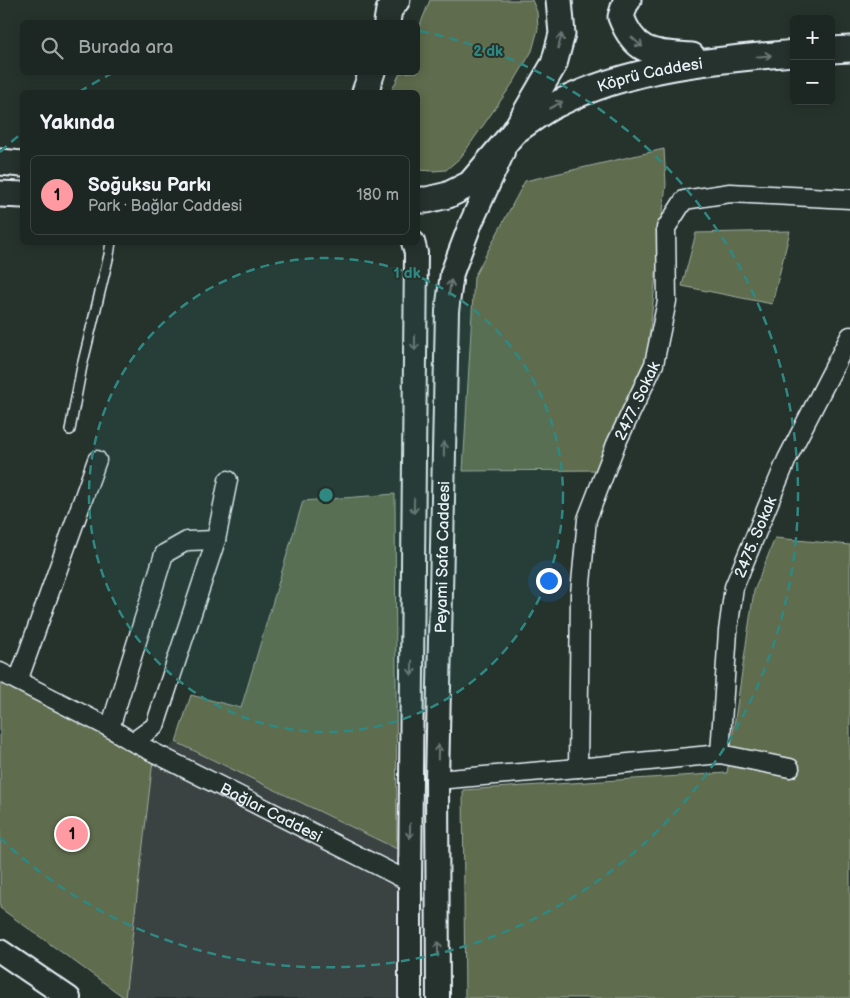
<!DOCTYPE html>
<html lang="tr">
<meta charset="utf-8">
<style>
:root{--surface:#1c2622;--page:#252e2a;--text:#f1f3f6;--muted:#a0a5a5;--line:#3a4340;--accent:#ff9aa2}
body{margin:0;font-family:"Balsamiq Sans",sans-serif;background:var(--page);color:var(--text)}
.controls{position:absolute;right:15px;top:15px;display:grid;overflow:hidden;border-radius:8px;box-shadow:0 2px 12px #0003}
.controls button{width:45px;height:45px;display:grid;place-items:center;padding:0;border:0;border-bottom:1px solid var(--line);background:var(--surface);color:var(--text);font:25px sans-serif}
.you{position:absolute;left:548px;top:580px;width:18px;height:18px;margin:-12px;border:4px solid #fff;border-radius:50%;background:#1a73e8;box-shadow:0 0 0 8px #1a73e833}
.badge{display:grid;place-items:center;width:32px;height:32px;border-radius:50%;background:var(--accent);color:#111;font-size:16px;font-weight:700}
.pin{position:absolute;translate:-50% -50%;border:2px solid #fff;box-shadow:0 1px 5px #0006}
.list{margin:0;padding:0;list-style:none}
h2{display:flex;justify-content:space-between;align-items:center;height:65px;margin:0;padding:0 20px;font-size:21px}
h2 small{font-size:16px;font-weight:400;color:var(--muted)}
.list li{display:grid;grid-template-columns:32px 1fr auto;gap:15px;align-items:center;box-sizing:border-box;height:80px;margin:0 10px 10px;padding:0 10px;border:1px solid var(--line);border-radius:8px}
.list b{display:block;font-size:19px;white-space:nowrap}
.list p{margin:0;font-size:16px;white-space:nowrap;color:var(--muted)}
.list em{font-size:16px;font-style:normal;color:var(--muted)}
.icon{flex:none;width:28px;height:28px;fill:none;stroke:currentColor;stroke-width:2;stroke-linecap:round;stroke-linejoin:round}
.map{position:relative;flex:none;width:850px;height:998px;overflow:hidden}
.search{position:absolute;background:var(--surface);box-shadow:0 2px 12px #0003;left:20px;top:20px;width:400px;height:55px;display:flex;align-items:center;gap:12px;box-sizing:border-box;padding:0 18px;border-radius:8px;color:var(--muted);font-size:19px}
.panel{position:absolute;background:var(--surface);box-shadow:0 2px 12px #0003;left:20px;top:90px;width:400px;height:155px;border-radius:8px}
.map>svg:first-child{display:block}
.built{fill:#3a4342}
.green{fill:#5e6c4e;stroke:#a3aea3}
.lines{fill:none;stroke-linecap:round;stroke-linejoin:round}
.service-casing{stroke:#e8f1f8;stroke-width:12}
.minor-casing{stroke:#e8f1f8;stroke-width:21}
.tertiary-casing{stroke:#e8f1f8;stroke-width:26}
.secondary-casing{stroke:#e8f1f8;stroke-width:29}
.service{stroke:#26332d;stroke-width:9}
.minor{stroke:#26332d;stroke-width:18}
.tertiary{stroke:#26332d;stroke-width:22}
.secondary{stroke:#26332d;stroke-width:25}
.oneway{stroke:#6a7674}
.ring{fill:none;stroke:#308883;stroke-width:2.5;stroke-dasharray:9 6}
.labels{text-anchor:middle;stroke-width:4;stroke-linejoin:round;paint-order:stroke}
.street-label{font-size:16px;fill:#e8f1f8;stroke:#26332d}
.centre{fill:#308883;stroke:#26332d;stroke-width:2.5}
.ring-label{font-size:15px;text-anchor:middle;font-weight:bold;fill:#308883;stroke:#26332d;stroke-width:4;stroke-linejoin:round;paint-order:stroke}
</style>
<div class="map">
<svg width="850" height="998" viewBox="0 0 850 998">
<rect width="100%" height="100%" fill="#26332d"/>
<filter id="ink" filterUnits="userSpaceOnUse"><feTurbulence type="fractalNoise" baseFrequency=".02" numOctaves="2"/><feDisplacementMap in="SourceGraphic" scale="10" xChannelSelector="R" yChannelSelector="G"/><feConvolveMatrix kernelMatrix="1 2 1 2 8 2 1 2 1" color-interpolation-filters="sRGB"/></filter>
<g filter="url(#ink)">
<path class="built" d="M176,742l221,107 3,18 -1,131h-274l28,-238z"/>
<g class="green">
<path d="M430,0h102l5,12 1,17 -6,22 -17,29 -54,77 -15,13 -13,1 -15,-1v-78h-27l9,-19 18,-1v-42z"/>
<path d="M664,149l2,35 -19,173 -46,113 -138,1 11,-194 51,-96z"/>
<path d="M790,231l-18,73 -90,-18 14,-53z"/>
<path d="M395,494l2,355 -221,-107 15,-47 50,13 62,-207z"/>
<path d="M775,538l75,7v453h-385l-2,-208 264,-17 27,-182z"/>
<path d="M0,682l153,78 -28,238 -125,-90z"/>
</g>
<g class="lines">
<g class="service-casing">
<path id="service" d="M70,430l12,-64 27,-111 2,-13"/>
</g>
<g class="minor-casing">
<g id="minor">
<path d="M0,672l110,56 23,14 22,-16 61,-186 12,-60"/>
<path d="M18,681l79,-221"/>
<path d="M110,728l54,-174 23,-13 29,-1"/>
<path id="s1" d="M133,742l277,140"/>
<path id="s2" d="M720,754l8,-123 6,-44 53,-128 63,-123"/>
<path id="s3" d="M578,768l2,-174 7,-75 29,-75 38,-80 13,-63 -1,-73 18,-28 46,-7 120,6"/>
<path d="M437,780l141,-12 142,-14 70,14"/>
</g>
</g>
<g class="tertiary-casing">
<g id="tertiary">
<path d="M0,951l69,47"/>
<path d="M410,998v-116l6,-629 -3,-11"/>
<path id="s4" d="M438,998l-1,-218 10,-469 5,-38 18,-48 33,-73"/>
</g>
</g>
<g class="secondary-casing">
<g id="secondary">
<path d="M628,0l-3,4 -4,13c15,39 34,36 71,39"/>
<path d="M387,22l2,-12 8,-10"/>
<path d="M831,50l19,-1"/>
<path d="M365,92l7,-20"/>
<path id="s5" d="M515,131c14,-9 27,-20 42,-27 73,-37 156,-44 237,-51"/>
<path d="M0,162l22,2"/>
<path d="M0,194l22,1"/>
<path d="M418,200h9l21,-5 22,-11 45,-53 39,-67 8,-30 -3,-34"/>
</g>
</g>
<use href="#service" class="service"/>
<use href="#minor" class="minor"/>
<use href="#tertiary" class="tertiary"/>
<use href="#secondary" class="secondary"/>
</g>
<defs><path id="oneway-shaft" d="M-6 0H5M1.5-3L5.5 0L1.5 3" fill="none" stroke-width="1.6" stroke-linecap="round" stroke-linejoin="round" transform="scale(1.25)"/></defs>
<g class="oneway">
<use href="#oneway-shaft" transform="translate(560 41) rotate(-76)"/>
<use href="#oneway-shaft" transform="translate(637 42) rotate(42)"/>
<use href="#oneway-shaft" transform="translate(764 56) rotate(-5)"/>
<use href="#oneway-shaft" transform="translate(556 105) rotate(-28)"/>
<use href="#oneway-shaft" transform="translate(450 287) rotate(-82)"/>
<use href="#oneway-shaft" transform="translate(415 343) rotate(90)"/>
<use href="#oneway-shaft" transform="translate(444 449) rotate(-89)"/>
<use href="#oneway-shaft" transform="translate(414 506) rotate(91)"/>
<use href="#oneway-shaft" transform="translate(412 668) rotate(91)"/>
<use href="#oneway-shaft" transform="translate(438 752) rotate(-89)"/>
<use href="#oneway-shaft" transform="translate(410 831) rotate(91)"/>
<use href="#oneway-shaft" transform="translate(438 949) rotate(-90)"/>
</g>
</g>
<circle cx="326" cy="495" r="237" fill="#308883" fill-opacity=".12"/>
<g class="ring">
<circle cx="326" cy="495" r="237"/>
<path d="M0 152A473 473 0 0 1 22 133M79 92A473 473 0 0 1 111 74M305 22A473 473 0 0 1 347 22M420 31A473 473 0 1 1 0 838"/>
</g>
<g class="labels">
<g class="street-label">
<text dy="6" stroke="none"><textPath href="#s5" startOffset="148">Köprü Caddesi</textPath></text>
<text dy="6" stroke="none"><textPath href="#s3" startOffset="378">2477. Sokak</textPath></text>
<text dy="6" stroke="none"><textPath href="#s2" startOffset="222">2475. Sokak</textPath></text>
<text dy="6" stroke="none"><textPath href="#s4" startOffset="441">Peyami Safa Caddesi</textPath></text>
<text dy="6" stroke="none"><textPath href="#s1" startOffset="155">Bağlar Caddesi</textPath></text>
</g>
</g>
<circle cx="326" cy="495" r="8" class="centre"/>
<g class="ring-label">
<text x="488" y="56">2 dk</text>
<text x="407" y="278">1 dk</text>
</g>
</svg>
<div class="controls">
<button>+</button>
<button>−</button>
</div>
<div class="you"></div>
<div class="pin badge" style="left:72px;top:834px">1</div>
<div class="search"><svg class="icon" aria-label="search" viewBox="0 0 24 24"><circle cx="10" cy="10" r="6"/><path d="M15 15l6 6"/></svg>Burada ara</div>
<section class="panel">
<h2>Yakında<small></small></h2>
<ul class="list">
<li><span class="badge">1</span><div><b>Soğuksu Parkı</b><p>Park · Bağlar Caddesi</p></div><em>180 m</em></li>
</ul>
</section>
</div>
